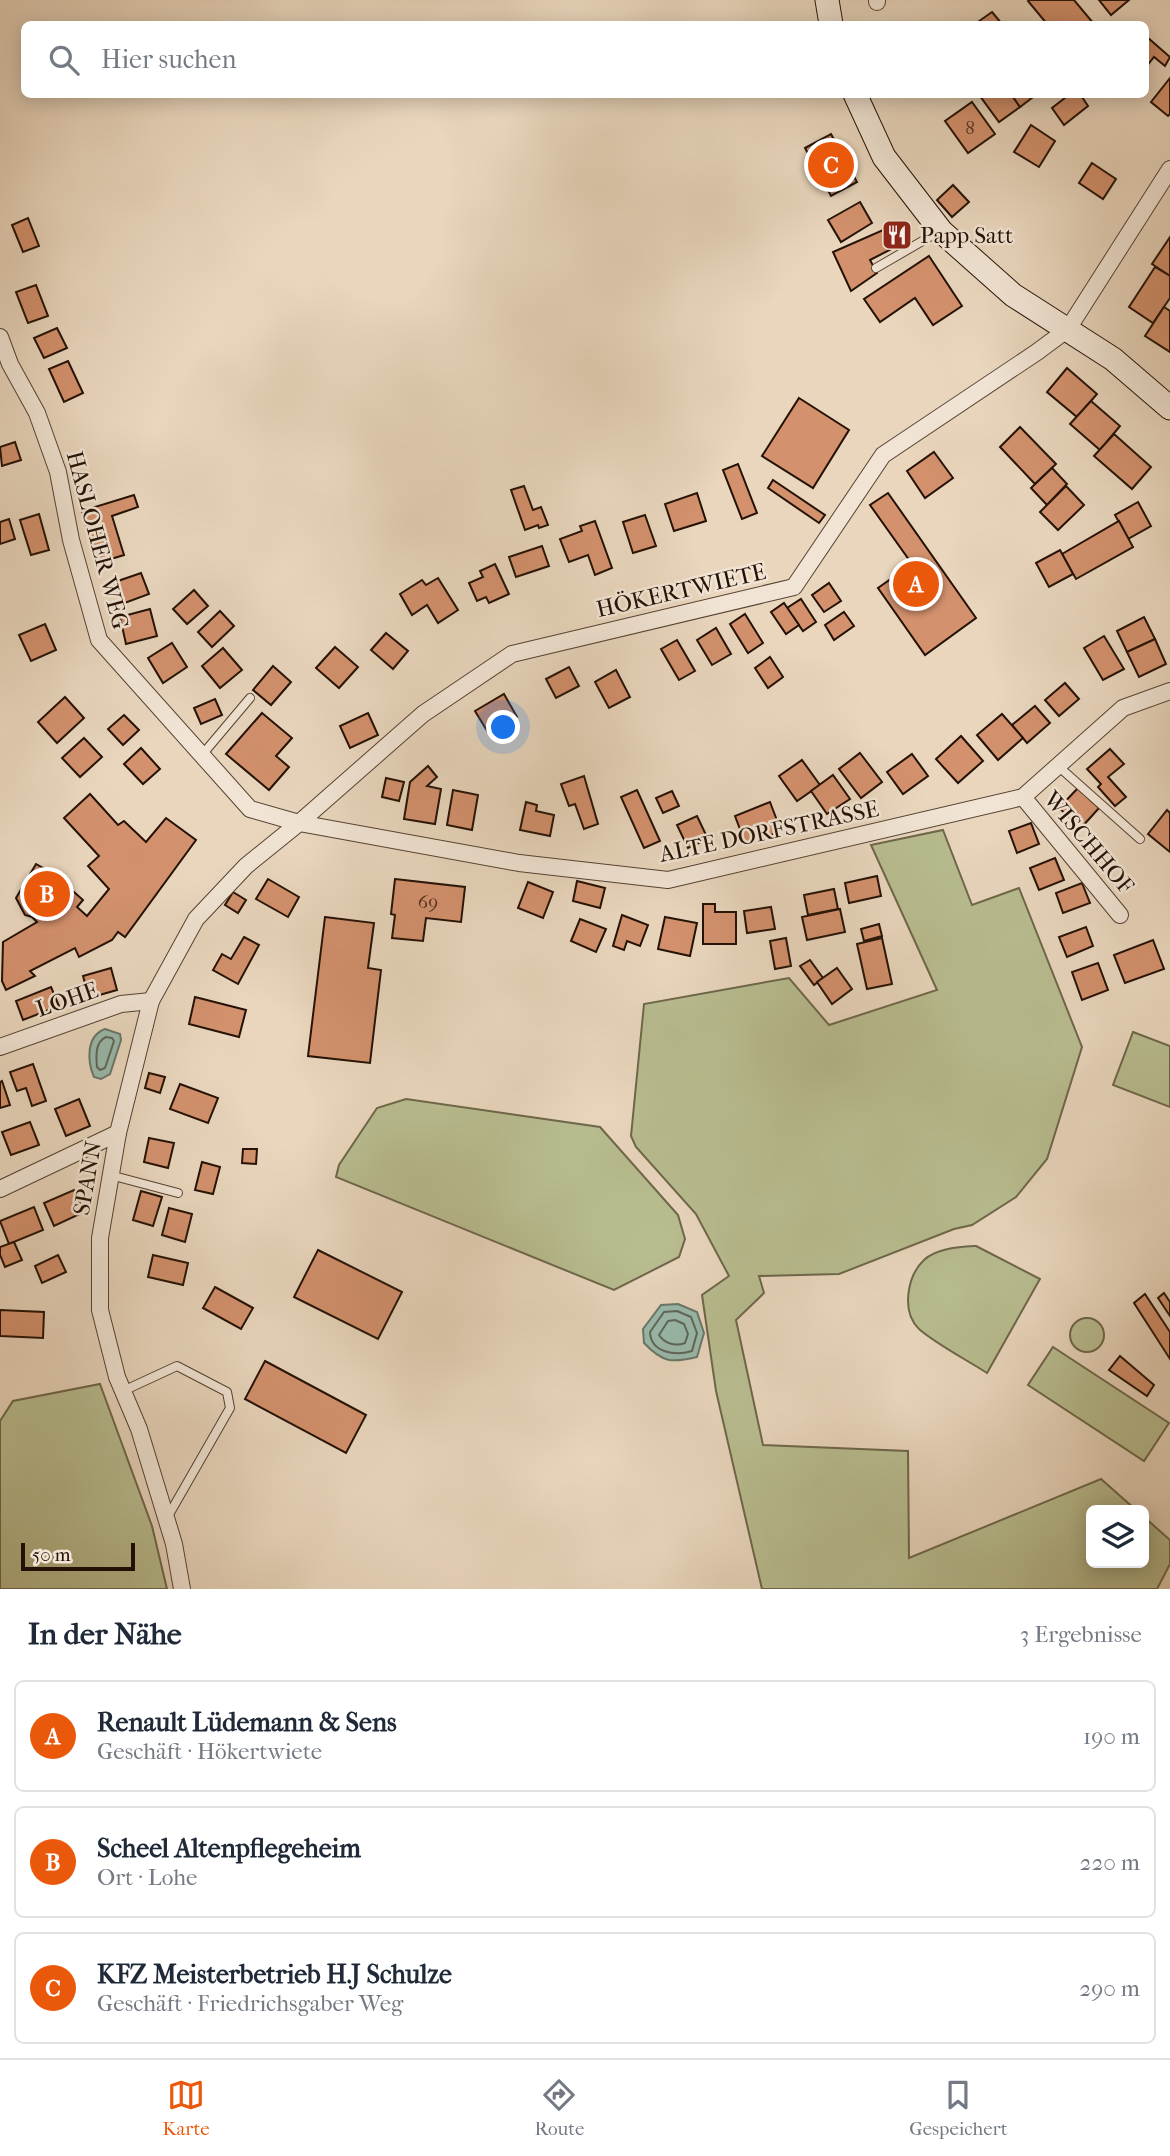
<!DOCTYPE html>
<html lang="de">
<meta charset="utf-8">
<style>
:root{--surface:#fff;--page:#f6f6f7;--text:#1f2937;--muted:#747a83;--line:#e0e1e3;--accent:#ea580c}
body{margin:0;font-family:"IM FELL French Canon",serif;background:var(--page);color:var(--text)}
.controls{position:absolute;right:21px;bottom:21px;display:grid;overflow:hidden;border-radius:10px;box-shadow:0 4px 18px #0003}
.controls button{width:63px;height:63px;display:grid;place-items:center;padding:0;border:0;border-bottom:2px solid var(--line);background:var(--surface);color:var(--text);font:35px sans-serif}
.scale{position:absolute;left:21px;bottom:18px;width:114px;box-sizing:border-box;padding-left:7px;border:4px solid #241105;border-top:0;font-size:19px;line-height:24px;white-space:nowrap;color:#241105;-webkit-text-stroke:5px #f1e4d4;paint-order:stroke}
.you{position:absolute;left:504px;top:728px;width:24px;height:24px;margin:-18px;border:5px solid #fff;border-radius:50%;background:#1a73e8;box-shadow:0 0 0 10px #1a73e833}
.badge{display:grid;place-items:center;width:46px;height:46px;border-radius:50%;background:var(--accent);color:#fff;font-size:23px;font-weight:700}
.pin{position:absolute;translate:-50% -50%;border:4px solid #fff;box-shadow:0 2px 7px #0006}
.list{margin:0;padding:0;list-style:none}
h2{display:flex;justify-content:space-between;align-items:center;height:91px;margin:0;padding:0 28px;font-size:30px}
h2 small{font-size:23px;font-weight:400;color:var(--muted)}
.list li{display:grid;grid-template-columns:46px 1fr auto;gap:21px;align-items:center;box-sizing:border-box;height:112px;margin:0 14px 14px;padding:0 14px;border:2px solid var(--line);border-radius:10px}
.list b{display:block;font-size:26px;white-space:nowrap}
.list p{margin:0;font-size:23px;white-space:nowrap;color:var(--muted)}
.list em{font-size:23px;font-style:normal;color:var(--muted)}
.icon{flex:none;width:38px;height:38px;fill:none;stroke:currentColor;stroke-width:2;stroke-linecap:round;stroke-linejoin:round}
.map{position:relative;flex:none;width:1170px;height:1589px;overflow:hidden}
.search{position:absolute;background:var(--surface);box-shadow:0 4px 18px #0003;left:21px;right:21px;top:21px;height:77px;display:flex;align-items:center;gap:18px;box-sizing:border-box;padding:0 24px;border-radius:10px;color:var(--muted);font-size:26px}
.sheet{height:469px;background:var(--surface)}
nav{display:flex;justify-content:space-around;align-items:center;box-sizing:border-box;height:98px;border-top:2px solid var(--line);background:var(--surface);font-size:19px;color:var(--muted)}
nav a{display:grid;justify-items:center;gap:4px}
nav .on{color:var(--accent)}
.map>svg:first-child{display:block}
.green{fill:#b8bd90;stroke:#6e674a;stroke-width:2}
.water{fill:#99baac;stroke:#6a7669;stroke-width:2}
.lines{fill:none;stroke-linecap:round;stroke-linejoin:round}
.shore{stroke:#5e6658;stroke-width:2}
.building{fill:#d3916d;stroke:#241105;stroke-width:2}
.service-casing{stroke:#554233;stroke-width:10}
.minor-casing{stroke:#554233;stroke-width:18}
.secondary-casing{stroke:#241105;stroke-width:25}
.service{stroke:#f1e4d4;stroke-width:8}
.minor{stroke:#f1e4d4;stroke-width:16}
.secondary{stroke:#f1e4d4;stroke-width:23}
.labels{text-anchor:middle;stroke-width:5;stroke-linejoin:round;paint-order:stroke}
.number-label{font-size:19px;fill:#50311f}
.poi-label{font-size:23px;fill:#241105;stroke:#f1e4d4;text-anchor:start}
.street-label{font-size:23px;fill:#241105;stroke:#f1e4d4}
</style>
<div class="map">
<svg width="1170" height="1589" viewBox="0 0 1170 1589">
<rect width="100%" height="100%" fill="#e9d6bd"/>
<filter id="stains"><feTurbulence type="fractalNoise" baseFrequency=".00286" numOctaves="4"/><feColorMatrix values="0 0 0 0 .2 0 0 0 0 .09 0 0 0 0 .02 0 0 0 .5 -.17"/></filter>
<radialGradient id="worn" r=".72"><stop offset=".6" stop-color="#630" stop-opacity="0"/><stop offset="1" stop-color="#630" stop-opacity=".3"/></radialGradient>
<g class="green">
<path d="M943,830l29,75 47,-17 63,159 -35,112 -31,38 -44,28 -18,4 -115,45 -80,2 5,17 -28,27 27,125 145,6 1,107 192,-79 35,31h-45v53h53v-46l26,23v24l-13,25h-395l-46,-198 -14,-96 27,-19 -33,-62 -60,-67 -5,-11 13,-132 145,-26 40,47 108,-35 -66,-145z"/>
<path d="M1133,1032l37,14v61l-57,-22z"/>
<path d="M406,1099l194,28 78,88 7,24 -6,18 -65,33 -278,-113 3,-12 38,-57z"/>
<path d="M976,1246l64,33 -53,94c-20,-13 -51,-29 -68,-44 -18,-17 -12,-53 5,-69 13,-12 36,-13 52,-14z"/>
<circle cx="1087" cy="1335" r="17"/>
<path d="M1053,1347l116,76 -25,38 -116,-76z"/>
<path d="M100,1384l52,142 15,63h-167v-168l13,-20z"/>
</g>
<g class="water">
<path d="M105,1029l15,5 1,6 -11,34 -9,5 -7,-2c-7,-16 -8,-41 11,-48z"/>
<path d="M678,1304l19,8 7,21 -7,24c-25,6 -34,6 -53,-14l-1,-14 18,-24z"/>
</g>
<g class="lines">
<g class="shore">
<path d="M106,1037l6,1 2,3 -9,27 -5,2 -3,-3c-1,-11 -2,-25 9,-30z"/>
<path d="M677,1311l14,6 6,16 -5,18c-17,5 -41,2 -42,-19l14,-20z"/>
<path d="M675,1320l9,4 4,10 -3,9c-10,4 -21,0 -26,-8l9,-14z"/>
</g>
</g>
<g class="building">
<path d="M1029,0h45l20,24h-47l-19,-23z"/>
<path d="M1099,0h30l-18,15z"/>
<path d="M992,12l10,12h-27z"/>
<path d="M1147,37l23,20 -5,9 -11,-9 -8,10z"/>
<path d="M1170,78v36l-2,2 -17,-14z"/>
<path d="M982,94h29l9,13 -21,15 -19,-26z"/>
<path d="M1011,94h26l-17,13z"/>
<path d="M1070,94h10l8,12 -24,19 -12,-17z"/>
<path d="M972,102l23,32 -27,19 -23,-32z"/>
<path d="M1031,125l24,16 -16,26 -25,-15z"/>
<path d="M831,134l26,48 -26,14 -26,-48z"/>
<path d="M1092,163l24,16 -13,20 -24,-16z"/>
<path d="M953,185l16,17 -17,15 -15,-17z"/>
<path d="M860,202l12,21 -31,19 -13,-22z"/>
<path d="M28,218l11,28 -16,6 -11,-27z"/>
<path d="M899,223l8,18 -37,19 7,13 -26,18 -18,-39z"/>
<path d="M1170,237v39l-18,-12z"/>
<path d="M929,256l33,50 -29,19 -18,-27 -35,24 -16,-23z"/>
<path d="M1155,267l15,9v22l-17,25 -24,-16z"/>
<path d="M36,285l12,31 -20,7 -12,-31z"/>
<path d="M1164,307l6,4v41l-25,-16z"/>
<path d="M57,328l10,20 -23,10 -10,-20z"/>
<path d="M68,361l15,32 -19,9 -15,-33z"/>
<path d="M1067,368l30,26 -20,23 -30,-25z"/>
<path d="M799,398l50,32 -36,58 -51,-32z"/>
<path d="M1091,401l29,25 -20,24 -30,-26z"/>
<path d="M1020,427l36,37 -21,20 -35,-37z"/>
<path d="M1114,434l37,33 -19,22 -38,-33z"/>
<path d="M15,442l6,18 -19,6 -2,-19z"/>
<path d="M934,452l19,26 -28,20 -18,-27z"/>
<path d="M738,464l19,49 -15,6 -19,-49z"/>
<path d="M1052,468l15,16 -20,21 -16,-17z"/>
<path d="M773,480l52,35 -6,8 -51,-35z"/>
<path d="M524,486l9,24 8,-3 7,18 -9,3 -1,-3 -13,5 -14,-40z"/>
<path d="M1066,486l18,19 -26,25 -18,-18z"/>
<path d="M697,493l9,28 -32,10 -9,-27z"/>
<path d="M888,493l88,125 -51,37 -47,-67 34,-24 -42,-59z"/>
<path d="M134,495l4,12 -26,9 12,39 -26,8 -16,-52z"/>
<path d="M1138,502l13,24 -23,13 -13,-24z"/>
<path d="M39,514l10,36 -18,5 -11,-35z"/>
<path d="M645,515l11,31 -23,7 -10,-31z"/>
<path d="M9,519l6,20 -15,5v-22z"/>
<path d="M595,521l17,47 -17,7 -7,-20 -19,7 -9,-23 22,-8 -2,-5z"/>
<path d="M1119,521l14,26 -57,32 -14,-25z"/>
<path d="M542,546l7,20 -33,11 -7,-20z"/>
<path d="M1060,550l13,24 -24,13 -13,-24z"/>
<path d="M495,564l14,30 -20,9 -3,-6 -9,4 -8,-18 14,-6 -3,-6z"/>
<path d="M141,573l8,21 -27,10 -7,-22z"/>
<path d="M438,578l20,32 -20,13 -11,-18 -15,10 -12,-21 22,-14 4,5z"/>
<path d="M829,583l12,18 -17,11 -12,-17z"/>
<path d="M194,590l14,16 -21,18 -14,-15z"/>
<path d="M801,599l15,23 -13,9 -16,-23z"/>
<path d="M784,603l15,22 -13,9 -15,-22z"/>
<path d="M150,609l7,27 -31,8 -6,-27z"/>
<path d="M220,611l14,15 -22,21 -14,-15z"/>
<path d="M844,612l10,14 -20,14 -9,-15z"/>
<path d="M745,614l18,29 -15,10 -18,-29z"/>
<path d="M1144,617l11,22 -28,13 -10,-21z"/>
<path d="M45,624l11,26 -25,11 -12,-26z"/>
<path d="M716,628l15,26 -19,11 -15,-25z"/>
<path d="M386,633l22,18 -15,18 -22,-19z"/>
<path d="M1104,636l20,33 -21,11 -19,-32z"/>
<path d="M1155,639l11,25 -27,13 -12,-25z"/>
<path d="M677,640l18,31 -16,9 -18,-31z"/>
<path d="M172,643l15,24 -24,16 -15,-25z"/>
<path d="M335,647l23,20 -19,21 -23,-20z"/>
<path d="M223,648l19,22 -22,18 -18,-22z"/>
<path d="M770,657l13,20 -15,11 -13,-20z"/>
<path d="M273,666l18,16 -20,23 -18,-15z"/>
<path d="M569,667l10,19 -23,12 -10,-19z"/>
<path d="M616,670l14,27 -21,11 -14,-26z"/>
<path d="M1065,683l14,16 -20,17 -14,-16z"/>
<path d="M504,694l13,23 -28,17 -14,-23z"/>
<path d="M65,697l19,21 -27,25 -19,-21z"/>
<path d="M215,699l7,16 -21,9 -7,-16z"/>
<path d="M1035,706l15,17 -23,20 -15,-18z"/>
<path d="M262,713l30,25 -16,18 13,11 -20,23 -43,-36z"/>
<path d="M368,713l10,22 -28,13 -10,-22z"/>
<path d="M1002,714l21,24 -25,22 -21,-25z"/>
<path d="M124,715l15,15 -16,15 -15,-16z"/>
<path d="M961,736l22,25 -25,22 -22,-24z"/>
<path d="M84,738l18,19 -22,20 -18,-19z"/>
<path d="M141,748l19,21 -17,15 -19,-20z"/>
<path d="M1110,749l14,15 -16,13 18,20 -11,9 -17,-19 3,-3 -14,-15z"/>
<path d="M860,753l22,29 -21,16 -22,-29z"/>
<path d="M912,754l16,22 -25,18 -16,-22z"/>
<path d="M802,760l18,25 -23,16 -18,-25z"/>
<path d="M428,766l9,11 -10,9 14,3 -6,35 -31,-5 6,-37z"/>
<path d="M833,775l17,24 -23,15 -16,-23z"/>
<path d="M584,776l14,48 -14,5 -9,-25 -6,2 -8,-22z"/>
<path d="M386,778l18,4 -5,19 -17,-4z"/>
<path d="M1078,788l21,20 -18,20 -22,-20z"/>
<path d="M453,790l25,5 -6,35 -25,-5z"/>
<path d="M637,790l23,51 -16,7 -23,-51z"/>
<path d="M672,791l7,15 -16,7 -7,-15z"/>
<path d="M90,794l28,31 6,-4 22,21 20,-24 30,22 -71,97 -7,-5 -6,8 -33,17 -4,-9 -45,23 5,5 -29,14 -4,-9 1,-39 34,-20 -5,-5 -7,-2 -9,-17 20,-34 18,10 29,26 -6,7 10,9 22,-27 -21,-23 11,-10 -35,-38z"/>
<path d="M526,802l11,3 -1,6 18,4 -4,21 -30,-6z"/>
<path d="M770,802l11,29 -35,14 -11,-29z"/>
<path d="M1167,810l3,3v39l-22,-18z"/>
<path d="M697,816l11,23 -20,9 -11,-23z"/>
<path d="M1031,823l8,21 -22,9 -8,-22z"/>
<path d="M1055,858l9,22 -25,10 -9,-22z"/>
<path d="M877,876l4,20 -32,7 -4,-20z"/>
<path d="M268,879l31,18 -11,20 -32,-18z"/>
<path d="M395,879l70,8 -4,35 -35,-4 -3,23 -31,-3 3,-23 -4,-1z"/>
<path d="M577,881l28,7 -5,20 -27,-7z"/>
<path d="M528,882l25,10 -10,26 -25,-10z"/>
<path d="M1082,883l8,20 -27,10 -7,-20z"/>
<path d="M834,889l4,20 -30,6 -4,-20z"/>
<path d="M233,892l13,8 -8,13 -13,-8z"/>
<path d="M703,904h12v8h21v32h-33z"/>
<path d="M771,907l4,22 -28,4 -3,-22z"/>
<path d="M840,909l5,23 -38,8 -5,-23z"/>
<path d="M622,915l26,10 -8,21 -13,-5 -3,9 -11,-4z"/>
<path d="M325,917l49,6 -6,45 13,2 -11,93 -62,-7z"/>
<path d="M665,917l32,6 -7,33 -32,-7z"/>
<path d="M580,919l26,10 -10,23 -25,-11z"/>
<path d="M879,924l3,12 -18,5 -3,-12z"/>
<path d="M1086,927l7,19 -26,11 -8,-20z"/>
<path d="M244,937l15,8 -21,39 -25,-14 9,-16 9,5z"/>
<path d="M786,938l5,28 -16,3 -5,-28z"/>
<path d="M882,938l10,46 -25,5 -10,-45z"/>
<path d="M1153,940l11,29 -39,14 -11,-28z"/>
<path d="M810,960l13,18 -9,7 -14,-19z"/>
<path d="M1098,963l10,27 -26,10 -10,-28z"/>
<path d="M111,968l6,22 -28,8 -6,-22z"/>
<path d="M837,968l15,21 -20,15 -15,-22z"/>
<path d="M51,987l8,19 -36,14 -7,-19z"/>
<path d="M195,997l51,13 -7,27 -50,-13z"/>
<path d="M33,1064l13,37 -14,5 -6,-18 -9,3 -7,-19z"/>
<path d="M149,1073l16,4 -5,16 -15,-5z"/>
<path d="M2,1081l8,24 -10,3v-26z"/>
<path d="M180,1084l38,14 -10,25 -38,-14z"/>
<path d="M79,1099l11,27 -24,10 -11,-27z"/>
<path d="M30,1122l9,23 -28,10 -9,-23z"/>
<path d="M149,1138l25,5 -6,25 -24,-6z"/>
<path d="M243,1149h14l-1,15 -14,-1z"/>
<path d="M202,1162l18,5 -7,27 -18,-4z"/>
<path d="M74,1190l10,22 -30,14 -10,-23z"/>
<path d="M141,1191l21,6 -9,29 -20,-6z"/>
<path d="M34,1207l9,23 -34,14 -9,-23z"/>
<path d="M169,1208l23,6 -7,28 -23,-7z"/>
<path d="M14,1242l8,18 -17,7 -5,-12v-8z"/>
<path d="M318,1250l84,42 -24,47 -84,-42z"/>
<path d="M58,1255l8,17 -24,11 -7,-17z"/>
<path d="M153,1255l35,8 -5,22 -35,-8z"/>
<path d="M215,1287l38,21 -12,21 -38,-21z"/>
<path d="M1164,1293l6,9v14l-12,-18z"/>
<path d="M1145,1294l25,38v27l-36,-56z"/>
<path d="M0,1310l44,2 -1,26 -43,-2z"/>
<path d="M1120,1356l34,29 -7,11 -38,-26z"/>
<path d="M265,1361l101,54 -20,38 -101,-54z"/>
</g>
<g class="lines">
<g class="service-casing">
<g id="service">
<path d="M876,268l62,-36"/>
<path d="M202,755l48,-57"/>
<path d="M1058,766l82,73"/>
<path d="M110,1175l68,18"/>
<path d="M123,1391l54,-25 50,26 3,16 -63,110"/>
</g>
</g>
<g class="minor-casing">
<g id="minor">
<path d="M877,2v-2"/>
<path d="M0,337l10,27 27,49 21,59 13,68 28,100 151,169 49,14 220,40 149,17 355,-83 100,-89 47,-17"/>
<path d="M1023,797l97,118"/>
<path d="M0,1047l121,-43 30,-3"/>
<path d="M0,1189l118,-56"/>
<path d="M182,1589l-8,-45 -35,-115 -22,-52 -17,-67v-72l18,-105 33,-132 45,-82 50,-53 53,-43 124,-109 89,-60 282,-67 89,-132 154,-103 31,-23 102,-160"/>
</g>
</g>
<g class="secondary-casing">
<g id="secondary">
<path d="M827,0l4,24"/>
<path d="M855,94l29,63 57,74 72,64 100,64 57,49"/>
</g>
</g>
<use href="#service" class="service"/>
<use href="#minor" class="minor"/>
<use href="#secondary" class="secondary"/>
</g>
<defs>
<g id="restaurant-square" transform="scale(1.575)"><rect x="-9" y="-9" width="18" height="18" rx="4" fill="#8f2418" stroke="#f1e4d4"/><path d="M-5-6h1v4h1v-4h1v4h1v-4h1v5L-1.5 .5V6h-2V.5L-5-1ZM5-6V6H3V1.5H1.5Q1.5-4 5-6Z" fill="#fff"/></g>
</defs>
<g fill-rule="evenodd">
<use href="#restaurant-square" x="897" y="235"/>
</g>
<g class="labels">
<g class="number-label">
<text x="970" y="134">8</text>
<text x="428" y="908">69</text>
</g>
<g class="poi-label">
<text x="920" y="243">Papp Satt</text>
</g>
<g class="street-label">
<text transform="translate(98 540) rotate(75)" y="8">HASLOHER WEG</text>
<text transform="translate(681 590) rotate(-13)" y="8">HÖKERTWIETE</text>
<text transform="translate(769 831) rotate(-12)" y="8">ALTE DORFSTRASSE</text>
<text transform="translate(1089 842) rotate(50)" y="8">WISCHHOF</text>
<text transform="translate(67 999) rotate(-19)" y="8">LOHE</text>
<text transform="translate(87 1178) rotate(-80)" y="8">SPANN</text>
</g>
</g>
<rect width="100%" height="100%" filter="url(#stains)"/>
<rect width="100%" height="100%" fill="url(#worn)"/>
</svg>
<div class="controls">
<button><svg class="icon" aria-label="layers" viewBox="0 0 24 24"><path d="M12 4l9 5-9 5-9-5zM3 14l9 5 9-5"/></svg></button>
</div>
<div class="scale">50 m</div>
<div class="you"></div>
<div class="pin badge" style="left:916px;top:584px">A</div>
<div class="pin badge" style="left:47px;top:894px">B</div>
<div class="pin badge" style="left:831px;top:165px">C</div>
<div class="search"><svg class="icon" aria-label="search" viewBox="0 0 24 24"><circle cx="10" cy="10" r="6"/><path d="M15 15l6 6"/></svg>Hier suchen</div>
</div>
<section class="sheet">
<h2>In der Nähe<small>3 Ergebnisse</small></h2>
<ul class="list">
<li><span class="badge">A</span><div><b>Renault Lüdemann &amp; Sens</b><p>Geschäft · Hökertwiete</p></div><em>190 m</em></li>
<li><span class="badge">B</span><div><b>Scheel Altenpflegeheim</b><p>Ort · Lohe</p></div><em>220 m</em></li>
<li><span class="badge">C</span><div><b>KFZ Meisterbetrieb H.J Schulze</b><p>Geschäft · Friedrichsgaber Weg</p></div><em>290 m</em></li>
</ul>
</section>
<nav>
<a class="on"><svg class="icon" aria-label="map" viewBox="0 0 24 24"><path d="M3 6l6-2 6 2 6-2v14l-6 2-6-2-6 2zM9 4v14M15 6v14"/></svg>Karte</a>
<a><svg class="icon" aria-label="directions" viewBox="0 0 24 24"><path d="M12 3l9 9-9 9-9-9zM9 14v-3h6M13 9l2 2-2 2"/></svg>Route</a>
<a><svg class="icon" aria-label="saved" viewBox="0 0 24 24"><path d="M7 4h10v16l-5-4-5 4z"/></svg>Gespeichert</a>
</nav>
